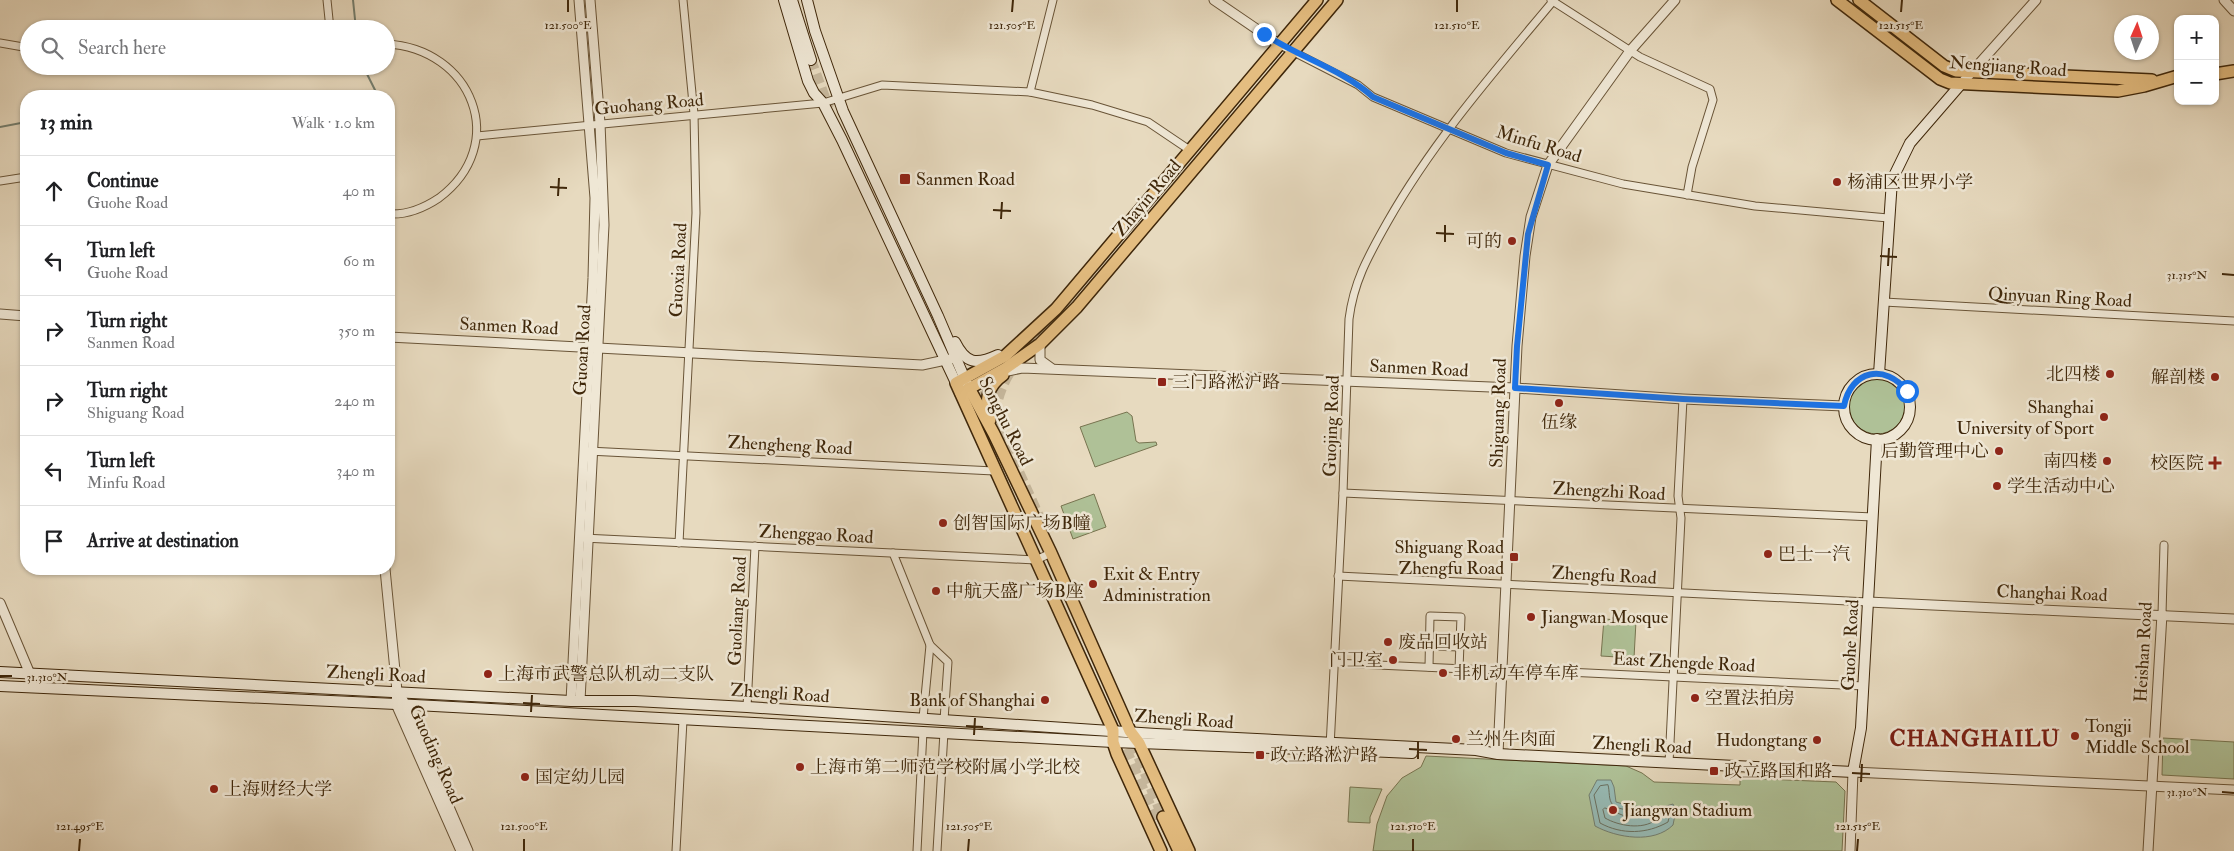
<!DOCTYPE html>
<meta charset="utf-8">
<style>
:root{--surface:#fff;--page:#f6f6f6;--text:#202124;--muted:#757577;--line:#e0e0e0}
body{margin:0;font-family:"IM FELL Double Pica","Noto Serif SC",serif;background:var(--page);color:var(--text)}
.controls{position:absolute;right:15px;top:15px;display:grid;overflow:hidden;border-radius:10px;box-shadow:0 1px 4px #0004}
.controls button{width:45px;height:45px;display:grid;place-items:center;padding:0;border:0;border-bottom:1px solid var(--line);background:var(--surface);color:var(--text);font:25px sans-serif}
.compass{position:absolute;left:2114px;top:15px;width:45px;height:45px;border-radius:50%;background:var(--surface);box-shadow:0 1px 4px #0004;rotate:3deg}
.stop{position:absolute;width:15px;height:15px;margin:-11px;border:4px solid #1a73e8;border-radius:50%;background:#fff}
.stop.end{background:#1a73e8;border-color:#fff;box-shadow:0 1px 5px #0008}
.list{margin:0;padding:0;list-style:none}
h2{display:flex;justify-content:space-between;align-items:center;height:65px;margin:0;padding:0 20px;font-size:21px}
h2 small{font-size:16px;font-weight:400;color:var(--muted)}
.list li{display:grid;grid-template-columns:32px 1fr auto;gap:15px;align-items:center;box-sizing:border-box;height:70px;padding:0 20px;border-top:1px solid var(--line)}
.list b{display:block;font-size:19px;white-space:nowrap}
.list p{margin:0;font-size:16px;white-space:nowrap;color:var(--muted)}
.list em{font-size:16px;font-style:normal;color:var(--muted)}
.icon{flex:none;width:28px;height:28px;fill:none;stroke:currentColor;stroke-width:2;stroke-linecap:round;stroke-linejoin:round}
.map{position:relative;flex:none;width:2234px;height:851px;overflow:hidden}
.search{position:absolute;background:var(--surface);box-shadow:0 1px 4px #0004;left:20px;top:20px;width:375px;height:55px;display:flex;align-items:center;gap:12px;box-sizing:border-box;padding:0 18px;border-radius:28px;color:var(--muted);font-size:19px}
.panel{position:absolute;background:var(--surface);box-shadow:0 1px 4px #0004;left:20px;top:90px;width:375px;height:485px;border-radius:20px}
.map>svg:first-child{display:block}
.green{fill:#afc197;stroke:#777450}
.water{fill:#97bab4;stroke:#747f70}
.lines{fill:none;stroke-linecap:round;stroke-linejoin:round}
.shore{stroke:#6b705f;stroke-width:1}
.stream{stroke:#747f70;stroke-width:2}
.secondary-tunnel{stroke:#c5b69b;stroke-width:10;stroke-dasharray:10 5;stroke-linecap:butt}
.primary-tunnel{stroke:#c5b69b;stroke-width:11;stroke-dasharray:11 5.5;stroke-linecap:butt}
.minor-casing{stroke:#695437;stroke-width:9}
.tertiary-casing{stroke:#695437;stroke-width:11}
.secondary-casing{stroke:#3f270a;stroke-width:12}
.primary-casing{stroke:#3f270a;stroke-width:14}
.minor{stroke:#efe7d5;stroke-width:7}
.tertiary{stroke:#efe7d5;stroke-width:9}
.secondary{stroke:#efe7d5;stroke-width:10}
.primary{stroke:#e4bd80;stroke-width:11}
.route{stroke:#1a73e8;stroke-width:6}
.ticks{fill:none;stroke:#3f270a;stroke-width:2}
.poi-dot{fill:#8f2418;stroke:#efe7d5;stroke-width:2}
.labels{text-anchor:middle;stroke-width:5;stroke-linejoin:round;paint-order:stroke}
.street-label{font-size:18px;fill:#3f270a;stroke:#efe7d5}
.poi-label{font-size:18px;fill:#3f270a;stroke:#efe7d5;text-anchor:start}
.district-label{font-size:22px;font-weight:bold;letter-spacing:1px;fill:#7a1f14;stroke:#efe7d5}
.ticks-label{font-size:12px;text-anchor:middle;fill:#3f270a;stroke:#efe7d5;stroke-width:5;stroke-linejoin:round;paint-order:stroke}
</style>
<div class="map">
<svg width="2234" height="851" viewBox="0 0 2234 851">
<rect width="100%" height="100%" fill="#e7dabf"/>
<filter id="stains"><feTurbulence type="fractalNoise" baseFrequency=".004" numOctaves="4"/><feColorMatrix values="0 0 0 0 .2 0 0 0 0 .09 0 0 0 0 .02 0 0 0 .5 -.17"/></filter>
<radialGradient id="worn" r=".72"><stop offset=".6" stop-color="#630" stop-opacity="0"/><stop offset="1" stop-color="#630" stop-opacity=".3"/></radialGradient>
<g class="green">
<circle cx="1877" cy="406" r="28"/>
<path d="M1127,412l5,4 4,25 3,2 17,-1 1,3 -62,22 -15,-40z"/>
<path d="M1094,494l12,33 -33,12 -12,-33z"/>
<path d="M1604,619l32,2 -2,37 -33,-2z"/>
<path d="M2163,738l71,4v37l-72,-4z"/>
<path d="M1426,756l200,10 16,7 12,9 86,3v-7l96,4 9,9 -3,60h-469l4,-27 10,-28 15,-18 19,-11z"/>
<path d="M1350,787l32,2 -12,28v6l-22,-1z"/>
</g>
<path class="water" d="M1597,780h14l3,7 2,15 14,4 33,1 10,-3 3,6 -3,15c-19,19 -56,13 -78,1l-6,-31z"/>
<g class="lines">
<g class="shore">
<path d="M1608,785c2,6 0,15 5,20 6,7 46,8 55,6l2,2 -2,9c-21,12 -46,13 -68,1l-6,-28 6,-9z"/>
<path d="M1605,808l22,9h26l3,3c-14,10 -37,6 -51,-2l-2,-8z"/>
</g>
<g class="stream">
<path d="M353,0l3,29"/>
<path d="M363,66l15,30"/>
<path d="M0,127l26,-5"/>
</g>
<g class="secondary-tunnel">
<path d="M811,60l18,48"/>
<path d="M972,379l25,44 42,93"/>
</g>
<g class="primary-tunnel">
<path d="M1015,359l33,-36"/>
<path d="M988,420l1,19 4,19"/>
<path d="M995,431c-2,-22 4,-43 16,-61"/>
<path d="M1119,734l37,86"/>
<path d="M1133,742l30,75"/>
</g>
<g class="minor-casing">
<g id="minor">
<path d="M327,0l3,29"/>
<path d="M1551,0l89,57 70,32 3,11 -21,67 -5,28"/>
<path d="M0,43l29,5"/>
<path d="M386,44c86,4 125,100 53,154 -15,10 -32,17 -50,16"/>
<path d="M1280,45l78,40 15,12 133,56 117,31 132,22 133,12"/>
<path d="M1030,92l23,-92"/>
<path d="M477,136l346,-33 59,-18 148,7 62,13 56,17 43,29"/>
<path d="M0,181l26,-4"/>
<path d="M1884,302l350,19"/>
<path d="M588,451l406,20"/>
<path d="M1343,493l530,24"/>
<path d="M583,538l453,22 15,-7"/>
<path d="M679,543l17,-330 -2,-99 -11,-114"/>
<path d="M893,553l37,92 18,17 -4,58"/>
<path d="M1338,576l530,26"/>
<path d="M2162,614l2,-69"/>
<path d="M1429,646l31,1"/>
<path d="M1334,663l153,7"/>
<path d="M1429,667l1,-51 31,1 -2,52"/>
<path d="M1502,669l362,17"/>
<path d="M747,707l8,-161"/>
<path d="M923,718l7,-73"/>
<path d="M1330,747l13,-254 6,-174c5,-39 20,-64 39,-98 46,-81 106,-149 166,-221"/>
<path d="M1669,763l12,-245 -3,-22 5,-97"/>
<path d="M676,851l7,-131"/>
<path d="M917,851l6,-120"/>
<path d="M937,851l7,-119"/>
</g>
</g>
<g class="tertiary-casing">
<g id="tertiary">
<path d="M1214,0l66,45"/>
<path d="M2224,0l10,11"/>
<path d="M1961,84l75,-84"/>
<path d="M0,314l26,2"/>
<path d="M389,337l533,28 33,-7"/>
<path d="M1040,344v16l11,8"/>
<path d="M1003,372l19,-4 493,20 168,11 161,7"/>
<path d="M385,569l12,122 -1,13 65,147"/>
<path d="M1868,602l366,17"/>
<path d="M0,603l30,71"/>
<path d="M403,700l65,151"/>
<path d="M571,701l22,-423 2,-80 -16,-198"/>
<path d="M580,701l24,-476 -4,-102 -10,-123"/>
<path d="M1498,754l19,-408 8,-90 6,-39 17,-52 82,-114 45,-51"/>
<path d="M1850,851l3,-79 381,18"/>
<path d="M2148,851l14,-237"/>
</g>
</g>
<g class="secondary-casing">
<g id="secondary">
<path d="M784,0l24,81 6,12 9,10 19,37 114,243"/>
<path d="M792,0l19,60"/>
<path d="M807,0l8,31 28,80 95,205 29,68"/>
<path d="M955,342c11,22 21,23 43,13"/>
<path d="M1879,374l13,-194 18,-37 51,-59"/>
<circle cx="1877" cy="407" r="33"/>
<path d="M0,672l571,29h64l112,6 409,27 320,16 22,4 355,18 8,-44 16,-289"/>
<path d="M0,686l396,18 717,38 214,8"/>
<path d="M1367,751l45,2"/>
</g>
</g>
<g class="primary-casing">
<g id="primary">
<path d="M1837,0l103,79 10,4 168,8 26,-5 34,-10"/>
<path d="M1859,0l85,66 12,5 196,9"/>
<path d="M2215,74l19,-3"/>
<path d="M969,388l25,46 57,119 79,178 9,12 50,108"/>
<path d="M961,393l45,-25 34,-24 37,-37 260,-307"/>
<path d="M990,420c-5,-19 -4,-33 13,-45"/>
<path d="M1163,817l16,34"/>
<path d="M1161,851l-44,-97 -4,-12v-12l-157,-347 49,-27 51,-47 261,-309"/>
</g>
</g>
<use href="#minor" class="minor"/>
<use href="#tertiary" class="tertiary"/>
<use href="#secondary" class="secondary"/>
<use href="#primary" class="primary"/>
</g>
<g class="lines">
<path class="route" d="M1264,34c34,23 78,35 109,63l133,56 42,12 -20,69 -11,112 -2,42 168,11 161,7c7,-36 41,-43 63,-15"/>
</g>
<path class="ticks" d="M568,12v-12M1012,12l1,-12M1457,12v-12M1901,12l1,-12M550,187l17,1M558,196l1,-18M993,210l18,1M1001,219l1,-17M1436,233l18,1M1445,242v-17M1880,256l17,1M1888,266l1,-18M2222,274l12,1M0,676h12M523,703l17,1M531,712l1,-17M966,726l17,1M974,735l1,-17M1409,749l18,1M1418,759v-18M1852,773l18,1M1861,782l1,-18M2222,792l12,1M79,851l1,-12M524,851v-12M968,851l1,-12M1413,851v-12M1857,851l1,-12"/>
<g class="poi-dot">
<rect x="899" y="173" width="12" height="12" rx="2.5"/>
<circle cx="1837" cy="182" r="5"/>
<circle cx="1512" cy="241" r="5"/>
<circle cx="2110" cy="374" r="5"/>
<circle cx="2215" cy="377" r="5"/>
<rect x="1157" y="377" width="10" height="10" rx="2.5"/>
<circle cx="1559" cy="403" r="5"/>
<circle cx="2104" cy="417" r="5"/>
<circle cx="1999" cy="451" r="5"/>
<circle cx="2107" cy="461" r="5"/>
<path d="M2212.5 455.5h5v5h5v5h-5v5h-5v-5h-5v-5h5z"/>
<circle cx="1997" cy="486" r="5"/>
<circle cx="943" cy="523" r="5"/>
<circle cx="1768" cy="554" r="5"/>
<rect x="1509" y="552" width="10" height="10" rx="2.5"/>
<circle cx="1093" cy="584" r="5"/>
<circle cx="936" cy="591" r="5"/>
<circle cx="1531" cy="617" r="5"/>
<circle cx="1388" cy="642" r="5"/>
<circle cx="1393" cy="660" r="5"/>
<circle cx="1443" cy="673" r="5"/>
<circle cx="488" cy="674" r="5"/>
<circle cx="1695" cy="698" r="5"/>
<circle cx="1045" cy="700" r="5"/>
<circle cx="2075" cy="736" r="5"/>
<circle cx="1456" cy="739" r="5"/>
<circle cx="1817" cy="740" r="5"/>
<rect x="1255" y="750" width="10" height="10" rx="2.5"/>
<circle cx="800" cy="767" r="5"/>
<rect x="1709" y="766" width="10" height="10" rx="2.5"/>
<circle cx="525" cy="777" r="5"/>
<circle cx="214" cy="789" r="5"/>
<circle cx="1613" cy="810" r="5"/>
</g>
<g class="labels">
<g class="street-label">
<text transform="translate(2008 66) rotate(4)" y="6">Nengjiang Road</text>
<text transform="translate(649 104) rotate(-5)" y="6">Guohang Road</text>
<text transform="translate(1539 144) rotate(17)" y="6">Minfu Road</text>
<text transform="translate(1147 198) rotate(-50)" y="6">Zhayin Road</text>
<text transform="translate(678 270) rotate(-87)" y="6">Guoxia Road</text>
<text transform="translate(2060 297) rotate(3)" y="6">Qinyuan Ring Road</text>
<text transform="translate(509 326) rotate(3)" y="6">Sanmen Road</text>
<text transform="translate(582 350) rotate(-87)" y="6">Guoan Road</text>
<text transform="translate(1419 368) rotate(3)" y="6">Sanmen Road</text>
<text transform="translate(1498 413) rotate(-88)" y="6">Shiguang Road</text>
<text transform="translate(1006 421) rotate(63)" y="6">Songhu Road</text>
<text transform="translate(1331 426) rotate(-88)" y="6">Guojing Road</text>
<text transform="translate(790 445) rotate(3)" y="6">Zhengheng Road</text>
<text transform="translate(1609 491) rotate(3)" y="6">Zhengzhi Road</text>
<text transform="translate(816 534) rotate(3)" y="6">Zhenggao Road</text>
<text transform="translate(1604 575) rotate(3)" y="6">Zhengfu Road</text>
<text transform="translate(2052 593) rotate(2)" y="6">Changhai Road</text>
<text transform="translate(737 611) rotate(-87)" y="6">Guoliang Road</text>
<text transform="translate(1850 645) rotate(-87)" y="6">Guohe Road</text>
<text transform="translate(2143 652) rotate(-87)" y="6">Heishan Road</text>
<text transform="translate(1684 662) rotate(3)" y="6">East Zhengde Road</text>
<text transform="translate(376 674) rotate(3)" y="6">Zhengli Road</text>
<text transform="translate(780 693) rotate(4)" y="6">Zhengli Road</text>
<text transform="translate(1184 719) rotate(4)" y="6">Zhengli Road</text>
<text transform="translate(1642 745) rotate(3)" y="6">Zhengli Road</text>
<text transform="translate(436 754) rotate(66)" y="6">Guoding Road</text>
</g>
<g class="poi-label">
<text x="916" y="185">Sanmen Road</text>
<text x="1847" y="188">杨浦区世界小学</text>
<text x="1502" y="247" text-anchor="end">可的</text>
<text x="2100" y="380" text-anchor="end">北四楼</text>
<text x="2205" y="383" text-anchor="end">解剖楼</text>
<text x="1172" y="388">三门路淞沪路</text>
<text x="2094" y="413" text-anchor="end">Shanghai<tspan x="2094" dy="21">University of Sport</tspan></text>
<text x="1559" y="428" text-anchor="middle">伍缘</text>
<text x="1989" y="457" text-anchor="end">后勤管理中心</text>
<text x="2097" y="467" text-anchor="end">南四楼</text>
<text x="2204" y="469" text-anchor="end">校医院</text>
<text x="2007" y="492">学生活动中心</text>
<text x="953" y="529">创智国际广场B幢</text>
<text x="1504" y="553" text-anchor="end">Shiguang Road<tspan x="1504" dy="21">Zhengfu Road</tspan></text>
<text x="1778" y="560">巴士一汽</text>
<text x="1103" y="580">Exit &amp; Entry<tspan x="1103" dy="21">Administration</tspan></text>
<text x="946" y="597">中航天盛广场B座</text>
<text x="1541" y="623">Jiangwan Mosque</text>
<text x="1398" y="648">废品回收站</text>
<text x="1383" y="666" text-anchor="end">门卫室</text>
<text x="1453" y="679">非机动车停车库</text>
<text x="498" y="680">上海市武警总队机动二支队</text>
<text x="1705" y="704">空置法拍房</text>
<text x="1035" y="706" text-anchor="end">Bank of Shanghai</text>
<text x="2085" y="732">Tongji<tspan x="2085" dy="21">Middle School</tspan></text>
<text x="1466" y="745">兰州牛肉面</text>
<text x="1807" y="746" text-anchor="end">Hudongtang</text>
<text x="1270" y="761">政立路淞沪路</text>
<text x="810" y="773">上海市第二师范学校附属小学北校</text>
<text x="1724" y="777">政立路国和路</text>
<text x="535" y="783">国定幼儿园</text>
<text x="224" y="795">上海财经大学</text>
<text x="1623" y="816">Jiangwan Stadium</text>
</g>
<g class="district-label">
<text x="1975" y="746">CHANGHAILU</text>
</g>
</g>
<g class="ticks-label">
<text x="568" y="29">121.500°E</text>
<text x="1012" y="29">121.505°E</text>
<text x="1457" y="29">121.510°E</text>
<text x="1901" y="29">121.515°E</text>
<text x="2187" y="279">31.315°N</text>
<text x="47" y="681">31.310°N</text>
<text x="2187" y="796">31.310°N</text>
<text x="80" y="830">121.495°E</text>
<text x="524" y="830">121.500°E</text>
<text x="969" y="830">121.505°E</text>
<text x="1413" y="830">121.510°E</text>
<text x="1858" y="830">121.515°E</text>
</g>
<rect width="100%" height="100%" filter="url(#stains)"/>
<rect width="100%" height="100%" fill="url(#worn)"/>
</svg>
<div class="controls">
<button>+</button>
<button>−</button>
</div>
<svg class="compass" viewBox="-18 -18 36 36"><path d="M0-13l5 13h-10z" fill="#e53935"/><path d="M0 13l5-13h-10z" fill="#757577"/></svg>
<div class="stop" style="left:1907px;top:391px"></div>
<div class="stop end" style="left:1264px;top:34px"></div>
<div class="search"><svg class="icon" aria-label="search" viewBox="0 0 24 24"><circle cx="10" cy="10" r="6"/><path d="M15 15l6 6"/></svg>Search here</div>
<section class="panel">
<h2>13 min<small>Walk · 1.0 km</small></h2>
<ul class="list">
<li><svg class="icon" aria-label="ahead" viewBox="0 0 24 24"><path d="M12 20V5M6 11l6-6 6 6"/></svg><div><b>Continue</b><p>Guohe Road</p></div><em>40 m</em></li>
<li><svg class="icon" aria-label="left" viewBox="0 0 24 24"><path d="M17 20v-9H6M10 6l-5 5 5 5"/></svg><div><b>Turn left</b><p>Guohe Road</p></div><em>60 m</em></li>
<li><svg class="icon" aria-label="right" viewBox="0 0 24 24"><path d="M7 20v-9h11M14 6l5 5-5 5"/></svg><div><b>Turn right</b><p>Sanmen Road</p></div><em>350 m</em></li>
<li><svg class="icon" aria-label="right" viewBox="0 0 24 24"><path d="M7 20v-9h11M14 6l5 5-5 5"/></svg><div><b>Turn right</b><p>Shiguang Road</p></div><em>240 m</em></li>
<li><svg class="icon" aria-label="left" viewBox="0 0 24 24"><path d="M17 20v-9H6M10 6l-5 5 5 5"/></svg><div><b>Turn left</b><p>Minfu Road</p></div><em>340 m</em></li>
<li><svg class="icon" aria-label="arrive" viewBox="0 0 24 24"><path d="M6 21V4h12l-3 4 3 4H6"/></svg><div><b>Arrive at destination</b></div></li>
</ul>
</section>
</div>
